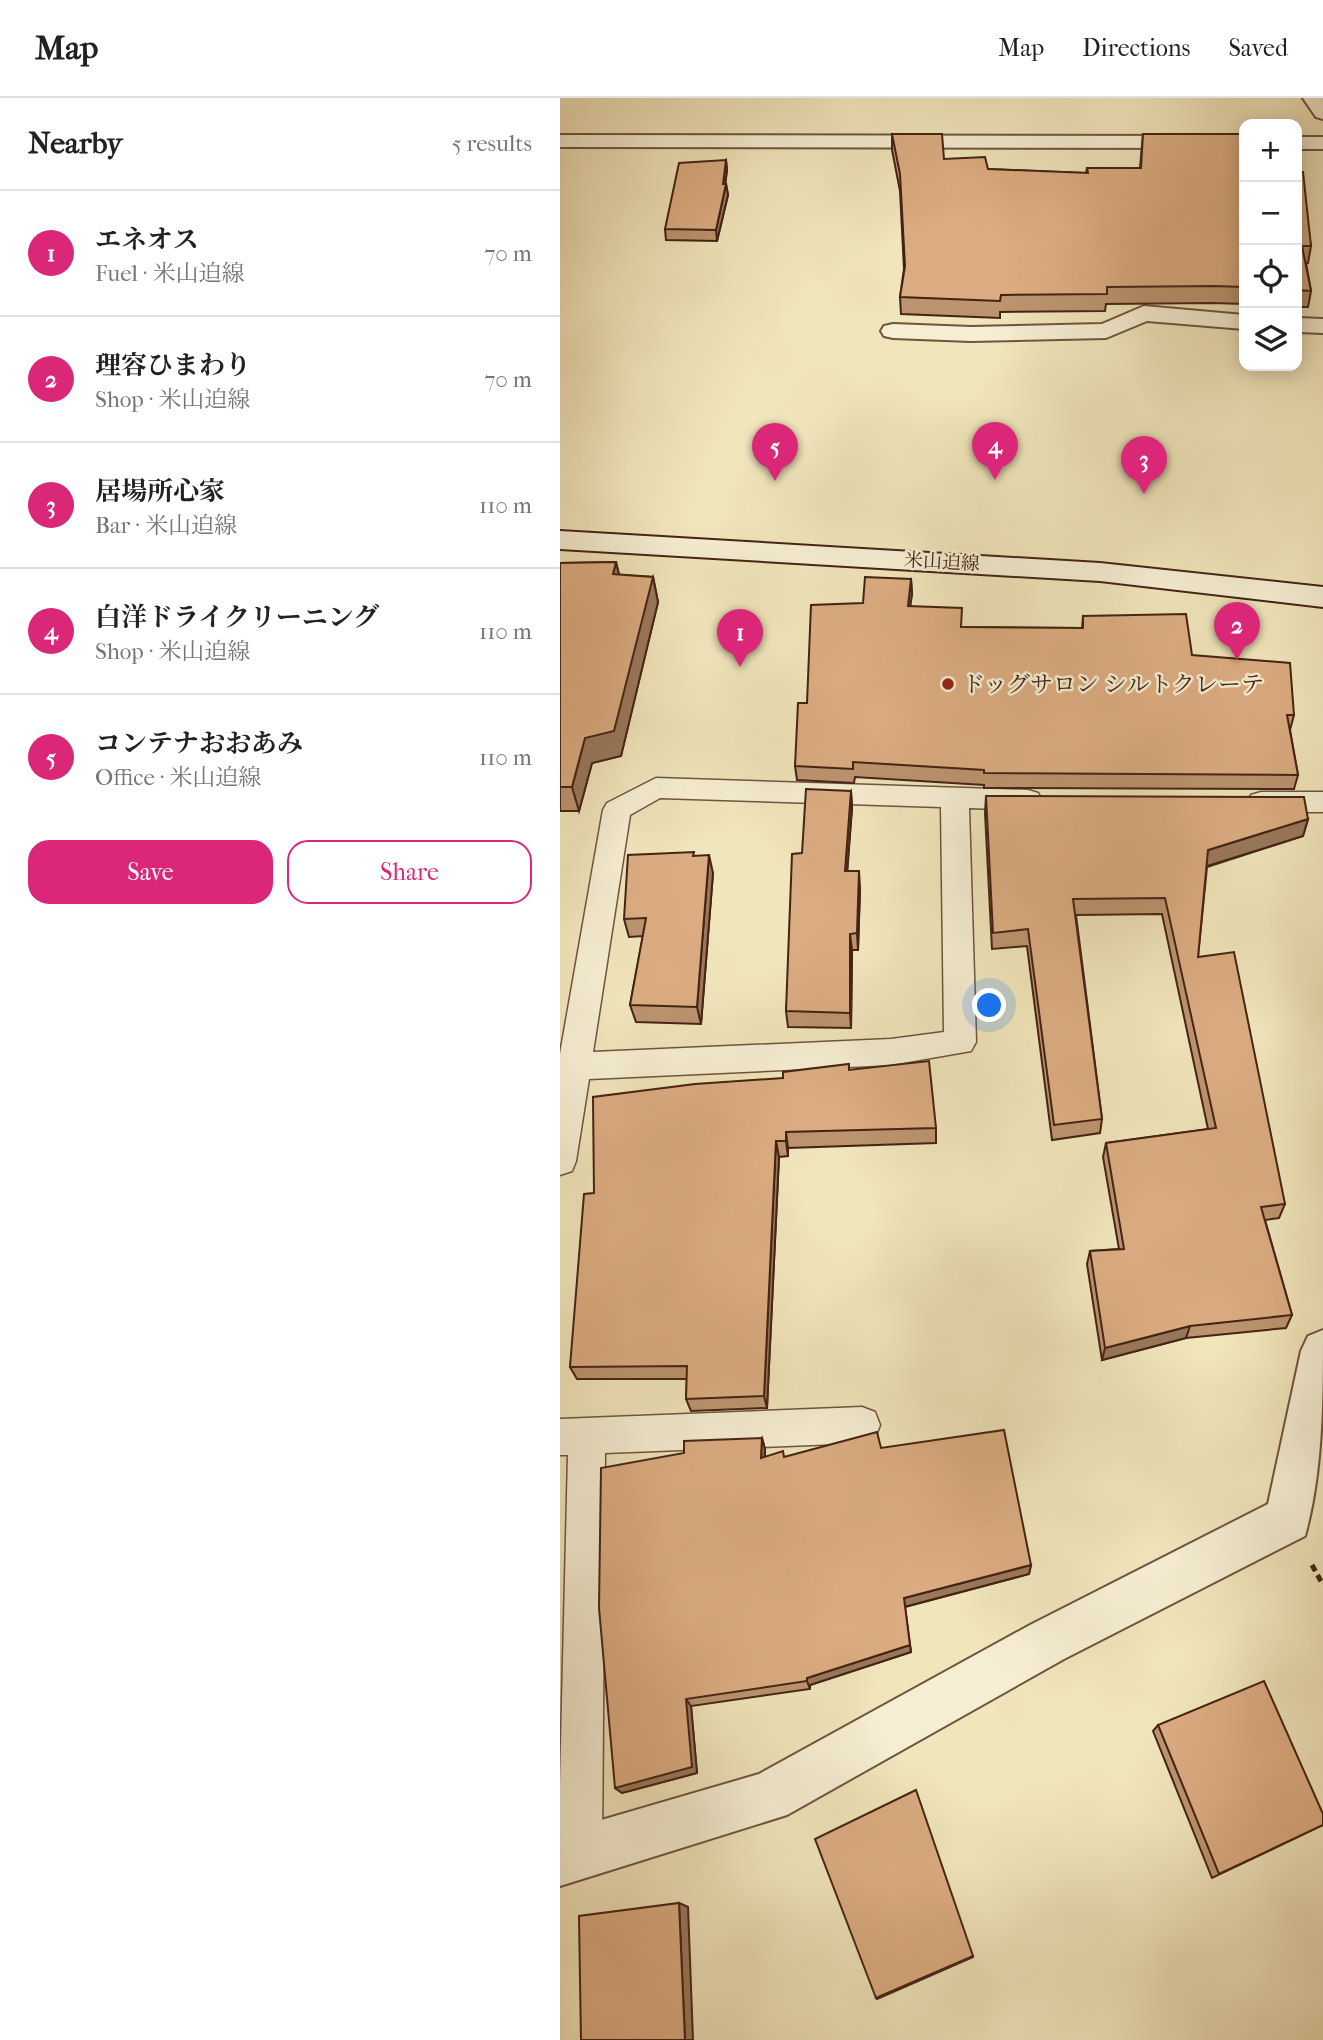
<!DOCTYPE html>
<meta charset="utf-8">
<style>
:root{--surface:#fff;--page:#f6f6f6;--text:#222;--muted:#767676;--line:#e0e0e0;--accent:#db2777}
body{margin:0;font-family:"IM FELL French Canon","Noto Serif JP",serif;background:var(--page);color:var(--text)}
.controls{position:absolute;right:21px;top:21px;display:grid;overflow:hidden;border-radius:14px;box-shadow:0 4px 18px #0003}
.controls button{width:63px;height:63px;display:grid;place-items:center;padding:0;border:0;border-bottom:2px solid var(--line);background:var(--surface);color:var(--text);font:35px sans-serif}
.you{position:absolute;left:430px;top:908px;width:24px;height:24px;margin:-18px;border:5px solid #fff;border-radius:50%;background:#1a73e8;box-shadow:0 0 0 10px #1a73e833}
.badge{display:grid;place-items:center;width:46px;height:46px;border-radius:50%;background:var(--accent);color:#fff;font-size:23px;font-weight:700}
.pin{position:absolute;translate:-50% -58px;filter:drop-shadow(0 2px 4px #0008)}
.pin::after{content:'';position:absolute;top:37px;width:24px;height:21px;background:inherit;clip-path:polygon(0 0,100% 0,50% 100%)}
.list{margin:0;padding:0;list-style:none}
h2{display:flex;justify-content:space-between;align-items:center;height:91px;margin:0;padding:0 28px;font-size:30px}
h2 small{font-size:23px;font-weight:400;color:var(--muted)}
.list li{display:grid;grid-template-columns:46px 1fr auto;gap:21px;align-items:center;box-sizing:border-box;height:126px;padding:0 28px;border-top:2px solid var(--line)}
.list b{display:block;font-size:26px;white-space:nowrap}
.list p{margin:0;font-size:23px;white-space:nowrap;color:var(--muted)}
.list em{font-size:23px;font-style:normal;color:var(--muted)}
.actions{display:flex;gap:14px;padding:21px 28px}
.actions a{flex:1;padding:16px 0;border:2px solid var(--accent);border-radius:21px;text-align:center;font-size:24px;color:var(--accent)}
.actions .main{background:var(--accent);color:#fff}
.icon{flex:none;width:38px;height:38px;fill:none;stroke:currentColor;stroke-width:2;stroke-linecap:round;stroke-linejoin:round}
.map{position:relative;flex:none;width:763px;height:1942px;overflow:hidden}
header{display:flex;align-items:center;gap:42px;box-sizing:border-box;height:98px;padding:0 35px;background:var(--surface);border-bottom:2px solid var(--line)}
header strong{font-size:33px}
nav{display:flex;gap:38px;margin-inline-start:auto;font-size:24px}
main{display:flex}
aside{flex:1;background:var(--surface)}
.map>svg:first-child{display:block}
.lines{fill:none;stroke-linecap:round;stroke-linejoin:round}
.lane-casing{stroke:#6f543e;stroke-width:3}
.street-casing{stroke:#6f543e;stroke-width:4}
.secondary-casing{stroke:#442314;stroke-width:4}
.path{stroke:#442314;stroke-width:5;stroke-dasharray:7 4.5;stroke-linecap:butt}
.lane{fill:#f6eed3;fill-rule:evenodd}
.street{fill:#f6eed3;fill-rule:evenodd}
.secondary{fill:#f6eed3;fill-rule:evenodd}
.wall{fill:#bc946f;stroke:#442314;stroke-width:2}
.shaded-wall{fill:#99785a;stroke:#442314;stroke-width:2}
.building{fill:#dbac81;stroke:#442314;stroke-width:2}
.poi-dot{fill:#8f2418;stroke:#f6eed3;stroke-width:2.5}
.labels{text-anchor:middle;stroke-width:5;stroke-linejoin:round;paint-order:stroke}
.far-street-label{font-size:19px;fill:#442314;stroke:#f6eed3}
.poi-label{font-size:23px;fill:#442314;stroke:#f6eed3;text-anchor:start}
</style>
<header>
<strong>Map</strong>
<nav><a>Map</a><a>Directions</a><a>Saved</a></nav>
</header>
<main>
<aside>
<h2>Nearby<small>5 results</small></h2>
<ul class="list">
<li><span class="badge">1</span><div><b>エネオス</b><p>Fuel · 米山迫線</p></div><em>70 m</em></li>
<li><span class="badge">2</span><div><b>理容ひまわり</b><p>Shop · 米山迫線</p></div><em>70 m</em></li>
<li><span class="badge">3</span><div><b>居場所心家</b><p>Bar · 米山迫線</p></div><em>110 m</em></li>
<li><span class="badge">4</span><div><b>白洋ドライクリーニング</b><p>Shop · 米山迫線</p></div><em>110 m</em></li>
<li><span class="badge">5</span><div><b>コンテナおおあみ</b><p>Office · 米山迫線</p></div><em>110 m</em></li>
</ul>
<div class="actions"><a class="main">Save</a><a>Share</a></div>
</aside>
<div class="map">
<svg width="763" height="1942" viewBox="0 0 763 1942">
<rect width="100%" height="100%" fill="#f1e5bb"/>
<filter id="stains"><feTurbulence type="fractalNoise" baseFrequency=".00286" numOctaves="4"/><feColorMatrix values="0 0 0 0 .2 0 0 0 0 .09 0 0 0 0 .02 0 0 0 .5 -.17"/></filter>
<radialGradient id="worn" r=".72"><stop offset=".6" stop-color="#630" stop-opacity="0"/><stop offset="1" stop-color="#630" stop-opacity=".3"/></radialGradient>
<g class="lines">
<g class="lane-casing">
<g id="lane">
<path d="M96,680l372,12 10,3 4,7 -4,7 -10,3 -59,-2 7,234 -5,9 -80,14 -302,14 -13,82 -4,10 -12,4v-121l43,-244 4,-7zM100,700l281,9 3,225 -53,7 -298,13 37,-237z"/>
<path d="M701,694h62v20h-62l-10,-3 -4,-7 4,-7z"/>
<path d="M302,1309l13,5 5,13 -5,13 -13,5 -257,10 -3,400 -7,15 -15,7 -15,-7 -5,-11v-73l8,-329h-8v-36z"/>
</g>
</g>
<g class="street-casing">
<g id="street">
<path d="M743,0h20v21l-7,-2z"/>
<path d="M0,37l684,1v12l-684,-1z"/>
<rect x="737" y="39" width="26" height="12"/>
<path d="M584,208l100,9v14l-97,-8 -41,17 -135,3 -78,-3 -9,-2 -3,-5 3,-5 9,-2 78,3 131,-3z"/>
<path d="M737,220l26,1v14l-26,-1z"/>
<path d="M763,1232c0,68 0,142 -18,206l-241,123 -277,156 -227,71v-54l199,-58 271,-149 238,-121 33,-153 7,-15z"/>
</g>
</g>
<g class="secondary-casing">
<path id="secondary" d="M0,433l540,32 223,24v20l-223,-26 -540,-32z"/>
</g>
<path class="path" d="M752,1467l11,20"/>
<use href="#lane" class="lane"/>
<use href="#street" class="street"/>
<use href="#secondary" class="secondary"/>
</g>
<g class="wall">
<path d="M332,36l52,25 44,10 98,4 1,-5h53l3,-34h101v170l-32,-1 -106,1 -1,7 -105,1v6l-99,-4 -1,-17 4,-28 -4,-78 -8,-41z"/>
<path d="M166,62l1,10 -2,14h1l2,11 -11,46 -51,-1 -1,-11z"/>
<path d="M737,74l14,74 -3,17h-2l5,28 -3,16h-11z"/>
<path d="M56,464l3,13 34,2 5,25 -37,154 -29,7 -13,48h-19v-248z"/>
<path d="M351,481l1,15 -2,12 51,21 121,1 1,-12 109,39 102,60 -4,15 8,45 -4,14 -310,-1v-3l-129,-8 -1,6 -57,-3 -2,-14 12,-63 56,-100z"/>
<path d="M291,693l1,17 -5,63 13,17 -2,62h-6l-1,78 -63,-1 -2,-16 16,-158z"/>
<path d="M426,698l322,23 -5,17 -96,31 -9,90 87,247 -6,14 -14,2 27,95 -6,13 -100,10 -84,22 -15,-96 3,-13 29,-2 -16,-92 3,-14 102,-14 -46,-215 -86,1 26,204 -2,14 -48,7 -25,-194 -35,3 -7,-136z"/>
<path d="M134,758l19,17 -12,151 -65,-2 -6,-17 13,-69 -14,1 -5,-18z"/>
<path d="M290,972l86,58v15l-148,5v8l-9,1 -12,251 -76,3 -5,-12 1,-20h-110l-7,-12 24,-174 189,-115z"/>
<path d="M202,1340l3,11v8h20l96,-9 150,117 -2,9 -124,33 6,45 -101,33v4l-119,17 6,67 -75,20 -7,-5z"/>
<path d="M598,1627l165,100 -111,53 -59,-147z"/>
</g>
<g class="shaded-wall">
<path d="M166,62l1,10 -3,25 -1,-11z"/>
<path d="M166,86l2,11 -11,46 -1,-11z"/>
<path d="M56,464l6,25 -9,-13z"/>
<path d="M93,479l5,25 -37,154 -29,7 -13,48 -7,-24 13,-49z"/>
<path d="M351,481l1,15 -4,27v-15z"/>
<path d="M291,693l1,17 -6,80 -1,-17z"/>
<path d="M748,721l-5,17 -99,31 4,-17z"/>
<path d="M149,757l4,18 -12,151 -4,-17z"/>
<path d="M299,773l1,17 -2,62 -1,-17z"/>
<path d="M290,836l2,16 -1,78 -1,-15z"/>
<path d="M226,1034l2,16v8l-2,-15z"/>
<path d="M216,1043l3,16 -12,251 -3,-12z"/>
<path d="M630,1228l-4,12 -84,22 3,-12z"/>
<path d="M202,1340l3,11 -1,20 -3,-11z"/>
<path d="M471,1467l-2,9 -125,33v-9z"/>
<path d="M350,1547l1,7 -101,33v4l-3,-8v-3z"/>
<path d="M126,1601l5,7 6,67 -75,20 -7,-5z"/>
<path d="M119,1805l9,4 5,133h-8z"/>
<path d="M413,1858v1l-96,42 -1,-1z"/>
</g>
<g class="building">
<path d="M332,36h50l2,25 41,-2 3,12 100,4 -1,-5h54l2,-34h101v153l-30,-1 -107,1v7l-106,1 -1,6 -100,-4 5,-31 -5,-92z"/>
<path d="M166,62l-3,24h3l-10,46 -51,-1 14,-66z"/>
<path d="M737,74h6l8,74h-9l9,45 -14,-1z"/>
<path d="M56,464l-3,12 40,3 -39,154 -29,7 -13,49h-12v-224z"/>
<path d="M305,479l46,2 -3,27 54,2 -1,19 122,1v-12l103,-2 6,41 98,8 4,52h-7l11,60 -314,-2v-3l-131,-8v7l-58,-3 3,-63h9l4,-98 52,-2z"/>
<path d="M246,691l45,2 -6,80h14l-2,62 -7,1v79l-64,-2 6,-157 10,-1z"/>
<path d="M426,698l318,1 4,22 -100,31 -10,107 36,-5 51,252 -24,3 31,108 -102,11 -85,22 -15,-97 34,-2 -18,-106 110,-15 -51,-230 -92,1 29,220 -48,6 -26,-196 -35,4z"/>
<path d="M134,754l-1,4 16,-1 -12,152 -67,-2 16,-87 -22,1 4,-64z"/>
<path d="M369,963l7,67 -150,4v9h-10l-12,255 -78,3 1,-33 -117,1 14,-173 10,-1 -1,-96 102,-13 88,-6v-6l66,-8v6z"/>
<path d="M444,1332l27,135 -127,33 6,47 -103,33v3l-121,18 6,68 -77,21 -16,-180 2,-140 83,-15v-12l78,-3 -1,20 22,-7 1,6 93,-25 4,16z"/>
<path d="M704,1583l59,133v11l-104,49 -61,-149z"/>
<path d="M356,1692l57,166 -97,42 -61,-159z"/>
<path d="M119,1805l6,137h-104l-2,-124z"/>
</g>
<circle class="poi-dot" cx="388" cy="586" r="7"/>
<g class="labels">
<g class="far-street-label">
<text transform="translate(382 463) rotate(3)" y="7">米山迫線</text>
</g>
<g class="poi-label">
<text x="402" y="594">ドッグサロン シルトクレーテ</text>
</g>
</g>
<rect width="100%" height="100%" filter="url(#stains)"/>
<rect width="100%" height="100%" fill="url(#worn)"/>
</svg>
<div class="controls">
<button>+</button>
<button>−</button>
<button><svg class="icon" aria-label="locate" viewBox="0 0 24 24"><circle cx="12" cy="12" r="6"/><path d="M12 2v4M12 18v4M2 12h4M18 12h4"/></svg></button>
<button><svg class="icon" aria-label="layers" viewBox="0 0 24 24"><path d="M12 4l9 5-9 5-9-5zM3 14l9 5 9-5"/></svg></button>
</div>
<div class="you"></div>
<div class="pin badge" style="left:180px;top:569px">1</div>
<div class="pin badge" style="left:677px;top:562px">2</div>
<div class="pin badge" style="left:584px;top:396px">3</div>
<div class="pin badge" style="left:435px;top:382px">4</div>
<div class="pin badge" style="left:215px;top:383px">5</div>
</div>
</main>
